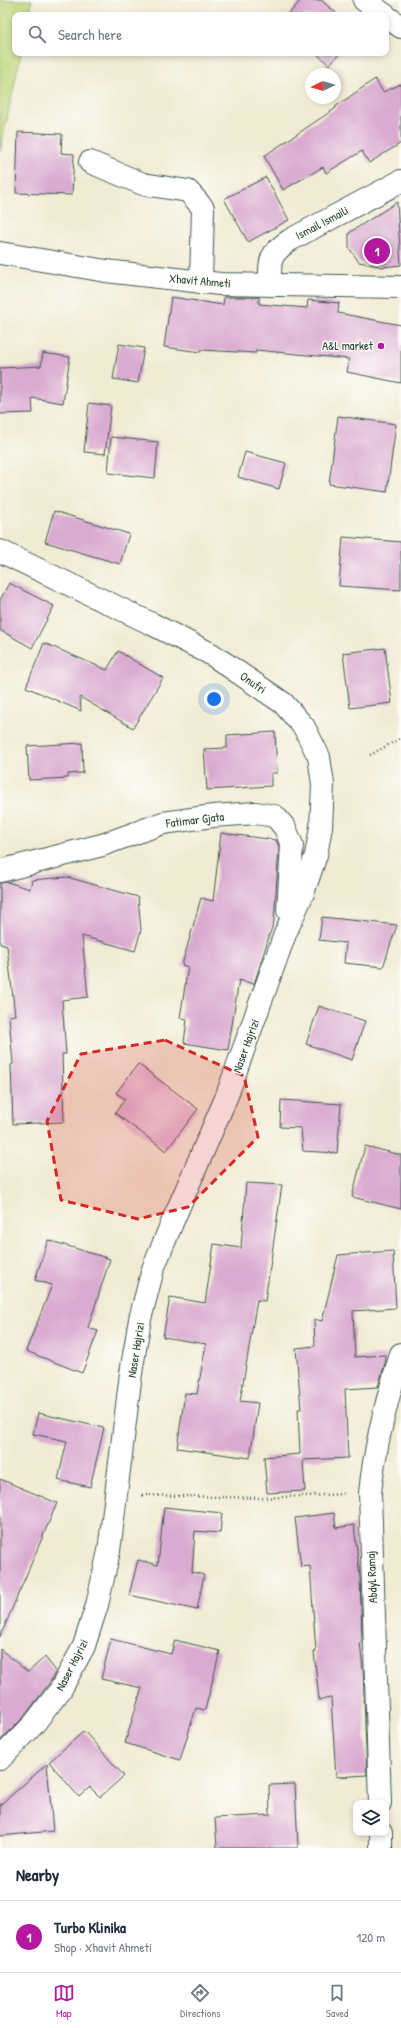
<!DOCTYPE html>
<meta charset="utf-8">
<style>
:root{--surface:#fff;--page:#f2f2f3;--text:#1f2937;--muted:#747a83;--line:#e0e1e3;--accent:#b5179e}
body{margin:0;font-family:"Patrick Hand",sans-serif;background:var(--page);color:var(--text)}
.controls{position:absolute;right:12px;bottom:12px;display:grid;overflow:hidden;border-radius:8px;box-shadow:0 2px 6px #0003}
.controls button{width:36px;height:36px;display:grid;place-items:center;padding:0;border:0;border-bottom:1px solid var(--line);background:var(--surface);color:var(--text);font:20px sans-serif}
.compass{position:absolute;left:305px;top:68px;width:36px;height:36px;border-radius:50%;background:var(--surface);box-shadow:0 2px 6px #0003;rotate:265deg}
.you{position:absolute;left:214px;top:699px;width:14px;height:14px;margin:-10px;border:3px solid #fff;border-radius:50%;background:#1a73e8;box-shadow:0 0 0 6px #1a73e833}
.badge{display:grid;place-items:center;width:26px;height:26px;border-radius:50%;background:var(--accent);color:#fff;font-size:13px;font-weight:700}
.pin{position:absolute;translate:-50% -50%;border:2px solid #fff;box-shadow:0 1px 4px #0006}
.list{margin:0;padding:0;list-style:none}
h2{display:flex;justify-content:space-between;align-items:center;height:52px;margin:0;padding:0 16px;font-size:17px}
h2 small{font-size:13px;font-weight:400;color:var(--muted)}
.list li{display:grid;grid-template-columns:26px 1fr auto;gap:12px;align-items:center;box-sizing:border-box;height:72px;padding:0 16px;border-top:1px solid var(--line)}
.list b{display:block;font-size:15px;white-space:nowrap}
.list p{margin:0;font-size:13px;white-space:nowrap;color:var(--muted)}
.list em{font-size:13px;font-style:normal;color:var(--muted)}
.icon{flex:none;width:22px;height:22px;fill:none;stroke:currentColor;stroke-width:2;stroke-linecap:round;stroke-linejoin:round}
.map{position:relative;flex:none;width:401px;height:1848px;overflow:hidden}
.search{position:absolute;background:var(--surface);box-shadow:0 2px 6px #0003;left:12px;right:12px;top:12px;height:44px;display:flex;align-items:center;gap:10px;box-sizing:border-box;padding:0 14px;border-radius:8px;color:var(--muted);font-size:15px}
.sheet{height:124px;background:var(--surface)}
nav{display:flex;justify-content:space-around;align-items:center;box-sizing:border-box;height:56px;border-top:1px solid var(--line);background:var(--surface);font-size:11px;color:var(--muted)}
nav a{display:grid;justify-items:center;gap:2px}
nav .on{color:var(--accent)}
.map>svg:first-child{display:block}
.green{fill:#bed579;stroke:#6e8956}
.building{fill:#daabd1}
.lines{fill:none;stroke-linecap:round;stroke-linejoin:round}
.minor-casing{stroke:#3e574c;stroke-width:24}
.tertiary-casing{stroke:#3e574c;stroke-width:24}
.path{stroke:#3e574c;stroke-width:2.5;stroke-dasharray:1 3;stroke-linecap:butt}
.minor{stroke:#fff;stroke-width:22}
.tertiary{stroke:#fff;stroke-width:22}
.marked{fill:#d62828;fill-opacity:0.2;stroke:#d62828;stroke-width:3;stroke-dasharray:8 5;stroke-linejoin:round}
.poi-dot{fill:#b5179e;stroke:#fdfcf7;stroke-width:1.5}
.labels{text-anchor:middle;stroke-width:3;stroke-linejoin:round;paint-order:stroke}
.street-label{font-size:12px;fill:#1f3d34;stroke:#fdfcf7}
.poi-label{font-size:12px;fill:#1f3d34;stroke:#fdfcf7;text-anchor:end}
</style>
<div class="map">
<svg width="401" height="1848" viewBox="0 0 401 1848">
<rect width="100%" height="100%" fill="#fdfcf7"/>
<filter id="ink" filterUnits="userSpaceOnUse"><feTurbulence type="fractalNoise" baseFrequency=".025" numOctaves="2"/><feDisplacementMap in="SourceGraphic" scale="8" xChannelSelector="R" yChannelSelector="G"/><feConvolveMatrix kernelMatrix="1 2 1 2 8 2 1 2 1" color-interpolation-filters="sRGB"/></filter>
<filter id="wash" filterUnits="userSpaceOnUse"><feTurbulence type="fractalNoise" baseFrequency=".012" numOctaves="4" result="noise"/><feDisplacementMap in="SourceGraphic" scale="16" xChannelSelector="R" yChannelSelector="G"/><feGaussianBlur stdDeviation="0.9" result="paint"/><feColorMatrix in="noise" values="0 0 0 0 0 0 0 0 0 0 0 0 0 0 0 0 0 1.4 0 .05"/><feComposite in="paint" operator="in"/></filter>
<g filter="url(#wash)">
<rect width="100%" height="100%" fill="#f0ebd3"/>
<path class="green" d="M0,0h32l-3,15h-14v38h6l-21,99z"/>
<g id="blocks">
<g class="building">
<path d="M301,0h20l17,15h-50z"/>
<path d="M316,53h24l-11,12z"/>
<path d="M375,79l8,13 18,-8v59l-32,20 -7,-12 -36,22 -3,-6 -40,23 -19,-34 72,-48 -1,-1z"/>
<path d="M18,132l44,2 -1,19 13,1 -2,41 -56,-2z"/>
<path d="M266,177l23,43 -41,22 -24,-43z"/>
<path d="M397,202l4,63 -18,2 -24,-5 -10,-14v-15z"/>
<path d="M171,297l52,8 1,-8h35v7l48,4 1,-8 31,3 -1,10 63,12v58l-54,-11 2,-13 -93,-9v3l-55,-3v2l-37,-5z"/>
<path d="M119,344l25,4 -6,35 -25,-4z"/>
<path d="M43,353l27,4 -7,46 -31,-5 1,15 -33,1v-46l41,-2z"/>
<path d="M89,403l22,3 -6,48 -21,-2z"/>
<path d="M338,416l58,8 -9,68 -58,-8z"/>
<path d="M111,437l47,5 -3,36 -47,-5z"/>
<path d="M245,452l41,11 -7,26 -41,-12z"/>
<path d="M54,511l75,23 -9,30 -75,-22z"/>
<path d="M343,537l58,5v48l-62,-4z"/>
<path d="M9,583l45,23 -22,42 -32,-18v-30z"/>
<path d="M44,643l63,27 11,-19 45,27 -30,50 -53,-31 1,14 -55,-24z"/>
<path d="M385,648l7,55 -42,5 -7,-55z"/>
<path d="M275,732l2,41h-6v13l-64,4 -3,-41 23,-1v-13z"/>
<path d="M82,743l1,30 -15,1v4l-39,2 -2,-34z"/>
<path d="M221,833l55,7 3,7 -5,74 -20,63 -15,-4 -11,70 -44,-7 3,-24 -7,-1 8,-51 -6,-2 19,-67 12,3z"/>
<path d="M67,877l71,20 3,33 -6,21 -53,-15 6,61 -26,3 4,54h-4l2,68 -51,2 -2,-59 2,-1 -4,-48 6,-1 -8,-69 -7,-2v-61l7,-1 23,7 2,-9z"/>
<path d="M322,917l75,8 -14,42 -39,-4 2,-20 -27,-3z"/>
<path d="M319,1006l46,15 -13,39 -46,-16z"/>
<path d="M138,1064l60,45 -32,42 -51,-38 10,-14 -9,-6z"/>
<path d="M281,1100l60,4 -4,49 -34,-2 -2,-23 -21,-1z"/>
<path d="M365,1146l36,9v54l-49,-12z"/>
<path d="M246,1183l36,2 -17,116 -8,-1 -17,101 18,2 -8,55 -73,-10 8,-55 12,1 9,-50 -43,-7 7,-40 35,6 9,-59 27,4z"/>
<path d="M48,1240l62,19 -22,69 10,3 -16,42 -56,-22 26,-66 -17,-5z"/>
<path d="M393,1251l3,57 -43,3 2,46 30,-2 1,5 -8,27 -33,2 3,69 -45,2 2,31 -38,2 -3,-36 36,-3 -2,-45h3l-5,-61 19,-2 -1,-27 8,2 16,-66z"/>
<path d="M38,1413l66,15 -14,59 -32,-7 9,-39 -34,-7z"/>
<path d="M0,1479l57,24 -57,134z"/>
<path d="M164,1507l58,6 -2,20 -25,-2 -3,41 12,3 -7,35 -68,-15 9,-35 20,5z"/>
<path d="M334,1513l2,15 18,-3 6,53 2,64h-2l3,28 4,105 -31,2 -5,-79 -12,2 -5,-48h2l-6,-86 -9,1 -6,-49z"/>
<path d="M111,1639l60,15 4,-14 45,11 -15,59 -9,-2 -16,52 -55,-17 17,-55 -41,-9z"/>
<path d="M0,1649l28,23 17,-15 11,14 -6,11 -26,35 -24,24z"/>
<path d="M84,1731l40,45 -24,21 -10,-10 -11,10 -30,-35z"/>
<path d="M47,1764l6,67 -53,5v-31z"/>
<path d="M295,1784l3,64h-81l-2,-30 55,-3 -1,-30z"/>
</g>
</g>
</g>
<g filter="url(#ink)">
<use href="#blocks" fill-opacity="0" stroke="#3e574c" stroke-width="1"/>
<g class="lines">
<g class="minor-casing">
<g id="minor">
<path d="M364,0l21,15"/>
<path d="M386,16l15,11"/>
<path d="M90,162l53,22 45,7 15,17 -2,74"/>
<path d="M270,285c0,-25 -2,-30 20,-45l111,-59"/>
<path d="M0,551l152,73 59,30 72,49 21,24 15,30 4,27 -2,43 -5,28 -13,38 -18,41 -59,164 -52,120 -21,51 -13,50 -9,54 -22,178 -12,54 -13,41 -23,43 -28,36 -33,34"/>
<path d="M0,871l102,-26 61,-22 50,-7 42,-3 20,3 10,12 7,17 -4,66"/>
<path d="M380,1803l-10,-310c5,-49 16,-92 31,-139"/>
<path d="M381,1833v15"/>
</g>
</g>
<g class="tertiary-casing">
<path id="tertiary" d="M0,253l106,18 114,13 181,3"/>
</g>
<g class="path">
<path d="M370,755l31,-17"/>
<path d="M142,1495l121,3 81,-4"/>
</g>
<use href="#minor" class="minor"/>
<use href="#tertiary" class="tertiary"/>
</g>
</g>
<path class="marked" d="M165,1040l79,36 14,61 -70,70 -50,12 -77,-19 -14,-79 34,-67z"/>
<circle class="poi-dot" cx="381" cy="346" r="4"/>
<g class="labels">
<g class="street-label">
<text transform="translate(322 223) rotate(-28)" y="4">Ismail Ismaili</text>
<text transform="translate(200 281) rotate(5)" y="4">Xhavit Ahmeti</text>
<text transform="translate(253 683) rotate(34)" y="4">Onufri</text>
<text transform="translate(195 820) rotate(-7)" y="4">Fatimar Gjata</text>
<text transform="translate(246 1046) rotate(-70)" y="4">Naser Hajrizi</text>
<text transform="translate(136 1350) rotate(-81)" y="4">Naser Hajrizi</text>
<text transform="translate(372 1577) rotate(-93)" y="4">Abdyl Ramaj</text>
<text transform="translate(72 1665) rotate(-63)" y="4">Naser Hajrizi</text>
</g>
<g class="poi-label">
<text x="373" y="350">A&amp;L market</text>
</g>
</g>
</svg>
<div class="controls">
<button><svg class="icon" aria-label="layers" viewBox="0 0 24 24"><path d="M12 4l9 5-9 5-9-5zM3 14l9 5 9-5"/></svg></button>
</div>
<svg class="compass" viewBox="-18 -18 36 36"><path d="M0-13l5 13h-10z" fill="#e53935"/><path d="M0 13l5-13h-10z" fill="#747a83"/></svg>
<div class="you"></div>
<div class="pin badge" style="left:377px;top:251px">1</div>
<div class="search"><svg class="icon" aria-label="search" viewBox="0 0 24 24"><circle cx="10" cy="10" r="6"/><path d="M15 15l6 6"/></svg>Search here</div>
</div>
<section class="sheet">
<h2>Nearby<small></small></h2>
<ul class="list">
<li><span class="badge">1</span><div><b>Turbo Klinika</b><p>Shop · Xhavit Ahmeti</p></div><em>120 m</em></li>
</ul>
</section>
<nav>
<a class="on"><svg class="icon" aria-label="map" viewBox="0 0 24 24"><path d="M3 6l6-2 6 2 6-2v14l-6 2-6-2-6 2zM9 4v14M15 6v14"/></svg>Map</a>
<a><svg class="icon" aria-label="directions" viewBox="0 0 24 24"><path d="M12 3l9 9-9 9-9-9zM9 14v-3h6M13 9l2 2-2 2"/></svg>Directions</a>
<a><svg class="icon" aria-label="saved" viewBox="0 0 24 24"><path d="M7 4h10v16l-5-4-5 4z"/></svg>Saved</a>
</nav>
